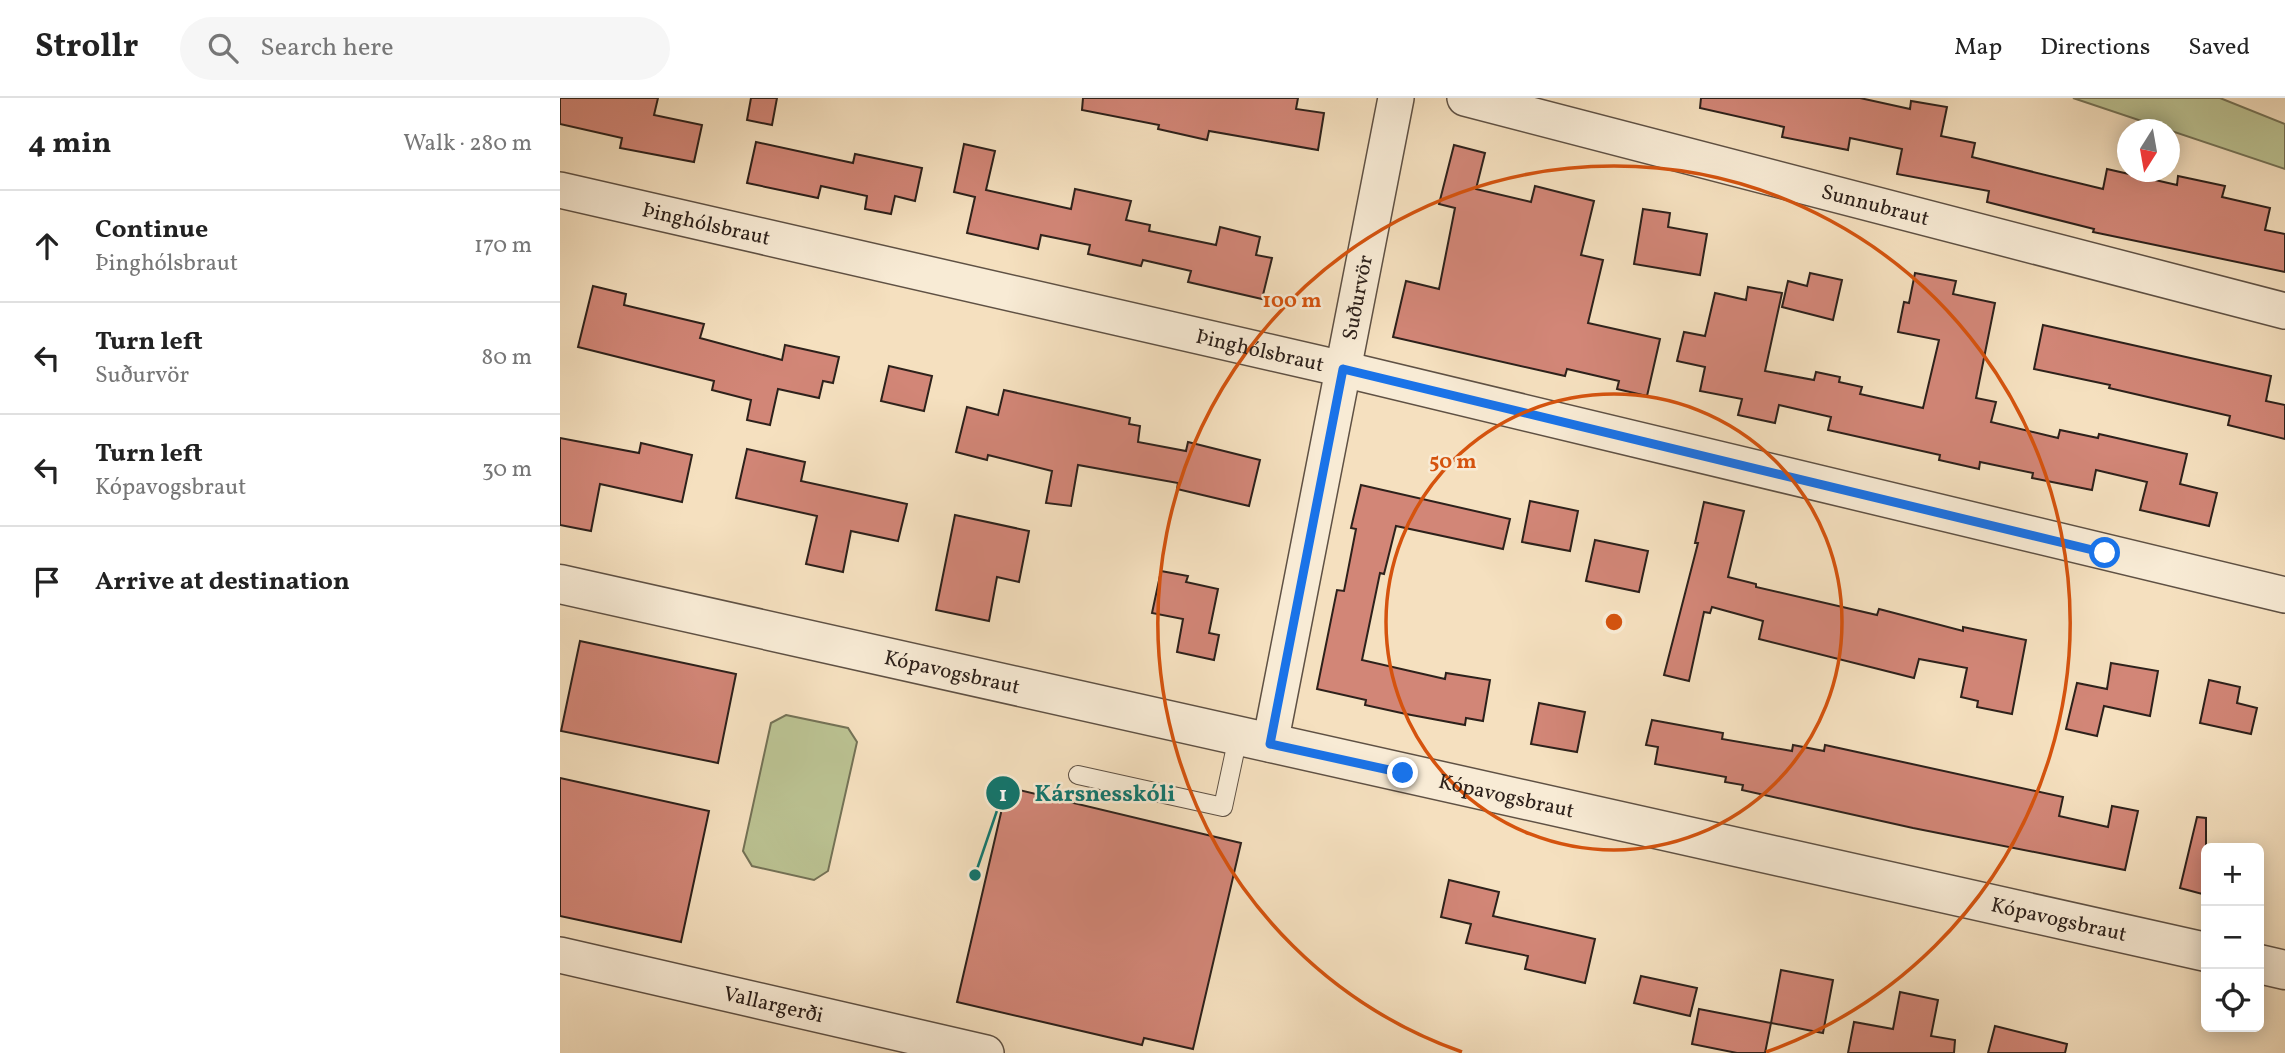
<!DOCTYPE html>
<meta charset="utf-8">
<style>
:root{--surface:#fff;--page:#f6f6f6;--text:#222;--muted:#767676;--line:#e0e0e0}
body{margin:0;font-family:Vollkorn,serif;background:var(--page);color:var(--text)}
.controls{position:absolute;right:21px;bottom:21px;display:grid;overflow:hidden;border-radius:10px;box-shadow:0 4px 18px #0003}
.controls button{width:63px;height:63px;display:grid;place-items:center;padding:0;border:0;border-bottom:2px solid var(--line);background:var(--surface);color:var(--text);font:35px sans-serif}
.compass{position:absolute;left:1557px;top:21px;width:63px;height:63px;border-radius:50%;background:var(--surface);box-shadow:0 4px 18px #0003;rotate:191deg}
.stop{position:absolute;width:21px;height:21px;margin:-16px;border:5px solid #1a73e8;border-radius:50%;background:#fff}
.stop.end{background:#1a73e8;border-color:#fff;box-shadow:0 2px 7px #0008}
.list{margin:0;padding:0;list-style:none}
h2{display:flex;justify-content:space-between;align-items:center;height:91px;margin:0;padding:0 28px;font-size:30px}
h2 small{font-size:23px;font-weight:400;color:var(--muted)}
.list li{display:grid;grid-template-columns:46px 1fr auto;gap:21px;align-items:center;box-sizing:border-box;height:112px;padding:0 28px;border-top:2px solid var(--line)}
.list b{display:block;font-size:26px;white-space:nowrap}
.list p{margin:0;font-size:23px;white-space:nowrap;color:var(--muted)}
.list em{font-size:23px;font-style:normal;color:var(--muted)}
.icon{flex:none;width:38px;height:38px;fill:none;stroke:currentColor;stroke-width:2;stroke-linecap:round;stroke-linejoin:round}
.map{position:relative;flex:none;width:1725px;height:955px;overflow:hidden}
header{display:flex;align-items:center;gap:42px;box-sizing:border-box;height:98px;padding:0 35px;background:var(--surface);border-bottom:2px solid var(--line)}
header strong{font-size:33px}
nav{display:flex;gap:38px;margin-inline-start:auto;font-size:24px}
.search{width:490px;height:63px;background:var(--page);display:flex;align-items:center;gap:18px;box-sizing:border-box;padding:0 24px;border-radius:38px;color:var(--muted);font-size:26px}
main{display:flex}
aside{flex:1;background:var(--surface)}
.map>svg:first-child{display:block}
.grass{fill:#bbc292;stroke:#747256;stroke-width:2}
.building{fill:#d28677;stroke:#2d211b;stroke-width:2}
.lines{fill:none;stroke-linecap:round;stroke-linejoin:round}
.service-casing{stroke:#5f5144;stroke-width:20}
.minor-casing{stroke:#5f5144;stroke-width:38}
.tertiary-casing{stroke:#5f5144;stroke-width:41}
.service{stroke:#f8ebd5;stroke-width:18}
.minor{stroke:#f8ebd5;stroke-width:35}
.tertiary{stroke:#f8ebd5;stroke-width:38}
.route{stroke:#1a73e8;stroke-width:9}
.ring{fill:none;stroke:#d5530e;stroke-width:3.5}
.labels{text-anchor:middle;stroke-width:5;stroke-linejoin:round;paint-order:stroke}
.street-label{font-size:21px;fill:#2d211b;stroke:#f8ebd5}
.centre{fill:#d5530e;stroke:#f8ebd5;stroke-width:3.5}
.ring-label{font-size:21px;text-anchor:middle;font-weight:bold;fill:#d5530e;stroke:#f8ebd5;stroke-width:5;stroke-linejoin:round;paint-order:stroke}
.leader{fill:none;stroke:#0f766e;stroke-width:2.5}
.callout-dot{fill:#0f766e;stroke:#f8ebd5;stroke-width:2.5}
.mark-label{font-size:21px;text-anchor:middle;font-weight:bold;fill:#fff}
.callout-label{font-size:23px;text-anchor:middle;font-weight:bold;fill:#0f766e;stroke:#f8ebd5;stroke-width:5;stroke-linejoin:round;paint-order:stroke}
</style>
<header>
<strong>Strollr</strong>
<div class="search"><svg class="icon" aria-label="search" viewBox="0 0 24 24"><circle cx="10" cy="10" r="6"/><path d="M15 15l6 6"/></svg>Search here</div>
<nav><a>Map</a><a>Directions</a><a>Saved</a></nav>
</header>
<main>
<aside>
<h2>4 min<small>Walk · 280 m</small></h2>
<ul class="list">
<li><svg class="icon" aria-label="ahead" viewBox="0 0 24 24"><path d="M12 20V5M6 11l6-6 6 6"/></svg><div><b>Continue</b><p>Þinghólsbraut</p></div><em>170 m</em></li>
<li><svg class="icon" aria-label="left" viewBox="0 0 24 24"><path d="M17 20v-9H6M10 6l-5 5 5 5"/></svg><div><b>Turn left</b><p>Suðurvör</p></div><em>80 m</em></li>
<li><svg class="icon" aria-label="left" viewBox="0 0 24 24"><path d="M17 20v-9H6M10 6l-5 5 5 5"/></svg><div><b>Turn left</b><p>Kópavogsbraut</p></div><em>30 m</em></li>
<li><svg class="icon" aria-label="arrive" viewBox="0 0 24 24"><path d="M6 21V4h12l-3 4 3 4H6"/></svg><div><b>Arrive at destination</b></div></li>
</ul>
</aside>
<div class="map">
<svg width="1725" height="955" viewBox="0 0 1725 955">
<rect width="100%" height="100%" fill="#f5e0bf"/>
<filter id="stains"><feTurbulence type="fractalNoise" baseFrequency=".00286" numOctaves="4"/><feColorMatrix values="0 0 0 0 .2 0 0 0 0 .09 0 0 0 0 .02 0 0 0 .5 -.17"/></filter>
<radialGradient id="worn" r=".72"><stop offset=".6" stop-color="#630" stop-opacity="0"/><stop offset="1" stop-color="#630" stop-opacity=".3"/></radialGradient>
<g class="grass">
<path d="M1513,0h147l65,26v45z"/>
<path d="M226,617l62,13 9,14 -29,129 -14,9 -62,-14 -9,-15 28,-128z"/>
</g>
<g class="building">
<path d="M0,0h98l-4,17 48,10 -8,37 -74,-14 2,-10 -62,-14z"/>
<path d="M191,0h26l-5,27 -25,-5z"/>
<path d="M523,0h215l-2,11 28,4 -6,37 -109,-19 -2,9 -49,-11 1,-4 -77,-15z"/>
<path d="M1141,0h159l50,11 1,-8 36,6 -6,29 34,7 -3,14 131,32 4,-20 70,16 1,-9 47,10 -3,11 48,11 -5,22 20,4v38l-192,-40 1,-3 -107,-27 2,-11 -92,-17 5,-25 -52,-11 -2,12 -66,-13 2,-10 -84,-19z"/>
<path d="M196,44l97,21 2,-9 67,14 -7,33 -20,-5 -4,18 -26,-5 2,-13 -46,-10 -3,12 -71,-15z"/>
<path d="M404,46l31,7 -9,39 85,19 4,-20 56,12 -5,19 24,5 -1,6 67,14 4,-18 40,10 -4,18 16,3 -10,41 -74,-17 3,-11 -48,-11 -2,6 -53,-12 2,-9 -49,-10 -3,14 -71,-16 8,-36 -21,-5z"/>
<path d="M894,47l31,8 -9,36 55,13 4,-16 59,15 -13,54 22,5 -15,63 72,16 -13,57 -30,-7 2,-8 -52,-12 -2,7 -172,-39 13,-56 33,8 16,-81 -16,-4z"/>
<path d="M1083,111l27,4 -2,14 39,7 -7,41 -66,-11z"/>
<path d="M1250,175l32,7 -9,40 -51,-13 6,-26 19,5z"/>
<path d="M1355,175l41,8 -3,13 42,9 -19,95 20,4 -5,20 67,16 2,-8 38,8 1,-4 88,20 -7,30 37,9 -8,33 -69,-16 7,-28 -51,-12 -4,20 -60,-12 1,-5 -53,-11 -1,7 -40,-9 1,-5 -112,-25 3,-13 -52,-12 -4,18 -37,-8 4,-16 -42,-8 5,-24 -28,-6 7,-29 21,4 10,-43 31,7 2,-13 34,6 -17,78 49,9 2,-8 24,5 -1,5 23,5 -2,7 63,14 16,-68 -41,-8 6,-30 5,1z"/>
<path d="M33,188l33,8 -2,11 80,19 -4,14 82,22 3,-15 54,12 -6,26 -10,-2 -4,17 -41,-9 -8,36 -23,-5 4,-20 -39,-10 2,-9 -136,-34z"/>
<path d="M1483,227l228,51 -5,25 19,4v34l-57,-14 2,-9 -121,-28 1,-3 -76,-16z"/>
<path d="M329,268l43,10 -8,35 -43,-10z"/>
<path d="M444,292l126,28 -1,6 11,2 -2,16 48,9 2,-9 72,18 -11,46 -72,-17 1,-6 -100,-18 -7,41 -25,-3 6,-32 -64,-16 -1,5 -31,-8 11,-45 31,8z"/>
<path d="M0,340l79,15 2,-10 51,12 -10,47 -82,-18 -9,47 -31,-6z"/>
<path d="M187,351l58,13 -4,19 106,23 -9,37 -47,-10 -8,41 -37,-8 11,-48 -81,-18z"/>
<path d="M801,387l149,34 -7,30 -107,-23 -12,48 -4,-1 -18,87 83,19 1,-6 44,7 -7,41 -17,-3 -1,7 -59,-11 -41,-9 1,-5 -49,-11 20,-99 7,1 12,-62 -5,-1z"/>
<path d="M970,403l48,10 -8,40 -48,-9z"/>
<path d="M1144,404l40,9 -16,66 28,7v3l121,28 2,-6 84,22v-4l63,13 -14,74 -35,-7 1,-6 -17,-4 6,-29 -48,-9 -5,19 -155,-39 4,-18 -51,-14 -2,6 -6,-1 -15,69 -25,-6 34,-132h-3z"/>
<path d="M395,417l74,16 -10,51 -22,-5 -8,44 -53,-11z"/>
<path d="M1035,442l53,11 -9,41 -53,-11z"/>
<path d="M601,473l27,5 -2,6 32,7 -9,44 10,2 -5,25 -37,-8 6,-33 -31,-6z"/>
<path d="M20,543l156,33 -18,89 -157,-32z"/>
<path d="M1551,565l47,8 -8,45 -46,-10 -7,30 -31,-7 11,-46 30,6z"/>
<path d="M1649,582l31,7 -3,16 20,5 -6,26 -51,-11z"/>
<path d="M979,605l46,9 -8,40 -46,-8z"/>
<path d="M1092,622l71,13 -1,6 70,12 1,-6 31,6 1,-6 238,52 -4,19 49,11 4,-21 26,5 -13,59 -212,-42 -171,-38 1,-5 -18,-3 1,-5 -71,-13 3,-17 -12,-2z"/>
<path d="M0,680l149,33 -28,131 -121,-26z"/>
<path d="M447,689l234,56 -48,206 -49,-11 -2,7 -185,-43z"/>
<path d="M1637,719l9,1v77l-26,-7z"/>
<path d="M889,782l50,12 -6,24 102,23 -10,44 -60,-14 3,-13 -62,-13 5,-19 -30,-7z"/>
<path d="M1221,872l52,10 -10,53 -52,-10z"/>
<path d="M1081,878l56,12 -7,28 -56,-13z"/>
<path d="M1340,894l38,8 -7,36 24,4 -1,13h-106l6,-31 39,7z"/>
<path d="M1139,911l72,14 -6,30h-28l-45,-9z"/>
<path d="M1435,928l72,18 -2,9h-77z"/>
</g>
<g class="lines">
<g class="service-casing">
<path id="service" d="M518,677l145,32 15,-70"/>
</g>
<g class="minor-casing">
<g id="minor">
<path id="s1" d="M905,0l820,213"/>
<path id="s2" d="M0,92l783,179 942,226"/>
<path id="s3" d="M710,646l126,-646"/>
<path id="s4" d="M0,857l426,98"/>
</g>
</g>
<g class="tertiary-casing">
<g id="tertiary">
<path id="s5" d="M0,486l1646,368"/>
<path d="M1699,866l26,6"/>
</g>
</g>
<use href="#service" class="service"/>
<use href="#minor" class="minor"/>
<use href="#tertiary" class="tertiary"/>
</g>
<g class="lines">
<path class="route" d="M843,675l-133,-29 73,-375 762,184"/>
</g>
<g class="ring">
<circle cx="1054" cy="524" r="228"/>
<path d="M902 954A456 456 0 1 1 1206 954"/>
</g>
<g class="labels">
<g class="street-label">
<text dy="7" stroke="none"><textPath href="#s1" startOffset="424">Sunnubraut</textPath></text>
<text dy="7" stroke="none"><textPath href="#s2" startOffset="150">Þinghólsbraut</textPath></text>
<text dy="7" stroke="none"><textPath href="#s3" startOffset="455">Suðurvör</textPath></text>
<text dy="7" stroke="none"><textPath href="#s2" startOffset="718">Þinghólsbraut</textPath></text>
<text dy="7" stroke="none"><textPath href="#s5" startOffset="402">Kópavogsbraut</textPath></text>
<text dy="7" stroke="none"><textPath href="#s5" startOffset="970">Kópavogsbraut</textPath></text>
<text dy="7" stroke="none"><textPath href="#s5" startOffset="1536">Kópavogsbraut</textPath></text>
<text dy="7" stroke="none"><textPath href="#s4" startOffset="219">Vallargerði</textPath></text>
</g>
</g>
<circle cx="1054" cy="524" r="10" class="centre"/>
<g class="ring-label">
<text x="732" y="209">100 m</text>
<text x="893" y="370">50 m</text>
</g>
<path class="leader" d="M415 777L443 695"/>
<g class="callout-dot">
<circle cx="415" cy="777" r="7"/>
<circle cx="443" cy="695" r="18"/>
</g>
<g class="mark-label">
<text x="443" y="703">1</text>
</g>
<g class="callout-label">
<text x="545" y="703">Kársnesskóli</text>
</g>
<rect width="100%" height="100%" filter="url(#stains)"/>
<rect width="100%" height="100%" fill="url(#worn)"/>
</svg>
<div class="controls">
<button>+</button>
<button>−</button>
<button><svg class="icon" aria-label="locate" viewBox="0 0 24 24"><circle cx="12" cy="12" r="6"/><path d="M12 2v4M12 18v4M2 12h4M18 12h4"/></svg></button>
</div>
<svg class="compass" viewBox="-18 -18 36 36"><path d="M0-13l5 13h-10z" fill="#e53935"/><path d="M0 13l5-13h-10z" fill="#767676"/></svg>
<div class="stop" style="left:1545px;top:455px"></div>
<div class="stop end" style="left:843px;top:675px"></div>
</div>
</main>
